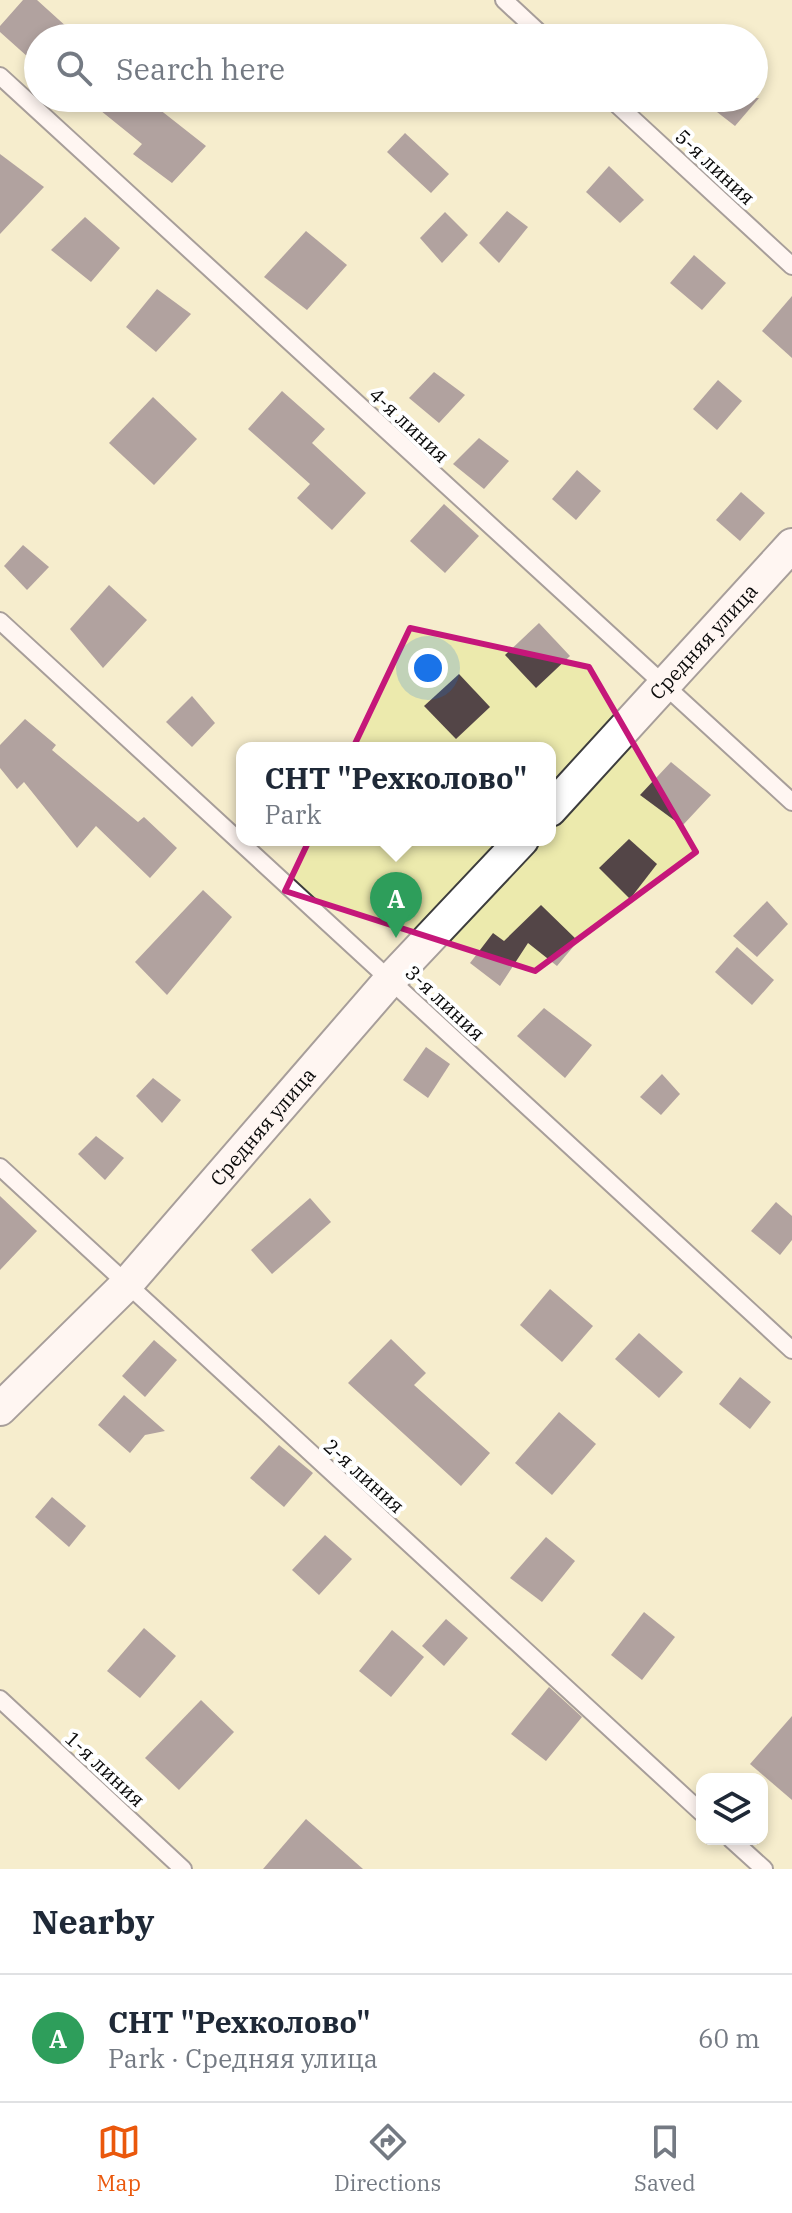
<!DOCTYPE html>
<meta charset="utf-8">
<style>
:root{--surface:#fff;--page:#f6f6f7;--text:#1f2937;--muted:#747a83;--line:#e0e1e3;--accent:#ea580c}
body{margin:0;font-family:"IBM Plex Serif",serif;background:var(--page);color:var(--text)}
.controls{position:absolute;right:24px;bottom:24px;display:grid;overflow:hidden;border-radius:16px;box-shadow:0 4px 12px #0003}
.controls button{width:72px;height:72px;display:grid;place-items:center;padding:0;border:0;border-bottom:2px solid var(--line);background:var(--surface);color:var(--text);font:40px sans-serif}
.you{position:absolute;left:428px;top:668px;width:28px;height:28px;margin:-20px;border:6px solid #fff;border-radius:50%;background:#1a73e8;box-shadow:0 0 0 12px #1a73e833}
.badge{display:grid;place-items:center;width:52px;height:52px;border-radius:50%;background:var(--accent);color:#fff;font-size:26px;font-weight:700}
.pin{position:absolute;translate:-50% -66px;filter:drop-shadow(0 2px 4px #0008)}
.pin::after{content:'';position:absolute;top:42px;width:28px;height:24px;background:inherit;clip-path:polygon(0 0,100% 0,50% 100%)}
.popup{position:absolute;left:236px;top:742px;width:320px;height:104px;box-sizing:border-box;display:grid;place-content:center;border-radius:16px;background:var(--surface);filter:drop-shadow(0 2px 6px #0005);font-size:26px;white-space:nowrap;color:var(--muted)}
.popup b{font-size:30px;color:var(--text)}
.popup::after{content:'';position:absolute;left:50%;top:100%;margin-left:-16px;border:16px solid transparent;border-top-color:var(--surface)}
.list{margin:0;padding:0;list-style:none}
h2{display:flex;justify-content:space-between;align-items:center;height:104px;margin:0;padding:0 32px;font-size:34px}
h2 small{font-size:26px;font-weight:400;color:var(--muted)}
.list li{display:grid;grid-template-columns:52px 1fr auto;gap:24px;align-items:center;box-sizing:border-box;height:128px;padding:0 32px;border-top:2px solid var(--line)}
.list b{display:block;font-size:30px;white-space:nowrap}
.list p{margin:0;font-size:26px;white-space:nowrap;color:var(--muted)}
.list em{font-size:26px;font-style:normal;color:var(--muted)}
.icon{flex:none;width:44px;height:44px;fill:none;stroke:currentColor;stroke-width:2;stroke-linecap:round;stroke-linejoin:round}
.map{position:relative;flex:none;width:792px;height:1869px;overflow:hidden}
.search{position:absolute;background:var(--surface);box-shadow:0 4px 12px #0003;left:24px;right:24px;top:24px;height:88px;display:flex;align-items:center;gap:20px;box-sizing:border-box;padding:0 28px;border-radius:44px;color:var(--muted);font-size:30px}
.sheet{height:232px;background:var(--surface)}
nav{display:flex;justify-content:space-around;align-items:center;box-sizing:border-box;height:112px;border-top:2px solid var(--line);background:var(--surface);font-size:22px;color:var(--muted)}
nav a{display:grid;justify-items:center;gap:4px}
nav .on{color:var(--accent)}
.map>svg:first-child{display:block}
.green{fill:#eceaad;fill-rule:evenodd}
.building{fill:#534547}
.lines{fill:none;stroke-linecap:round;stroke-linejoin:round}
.service-casing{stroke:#3d3d3d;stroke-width:20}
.minor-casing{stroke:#3d3d3d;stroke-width:36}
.service{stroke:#fff;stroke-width:16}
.minor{stroke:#fff;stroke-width:32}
.marked{fill:none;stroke:#c5177a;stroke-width:6;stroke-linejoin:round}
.labels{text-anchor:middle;stroke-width:8;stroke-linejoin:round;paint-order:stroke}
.street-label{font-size:20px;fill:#0a0a0a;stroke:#fff}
</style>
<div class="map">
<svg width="792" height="1869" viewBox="0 0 792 1869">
<rect width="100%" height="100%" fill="#ffeee7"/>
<path class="green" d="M0,0h792v1869h-792zM38,38h716v60h-716zM242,748h308v92h-308zM702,1779h60v60h-60z"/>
<g class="building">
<path d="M23,0h14l42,38h-41v28l-38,-34v-6z"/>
<path d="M85,98h60l61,48 -34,37 -39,-29 9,-10z"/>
<path d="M699,98h60l-24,28z"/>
<path d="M405,133l44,41 -18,19 -44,-41z"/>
<path d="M0,154l44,33 -44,47z"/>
<path d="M609,166l35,34 -24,23 -34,-31z"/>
<path d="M507,211l21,16 -29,36 -20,-20z"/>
<path d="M445,212l23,23 -26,28 -22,-25z"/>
<path d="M85,217l35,31 -29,34 -40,-32z"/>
<path d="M306,231l41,34 -40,45 -43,-33z"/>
<path d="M694,255l32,28 -24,27 -32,-27z"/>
<path d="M157,289l34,25 -35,38 -30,-25z"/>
<path d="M792,296v62l-30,-27z"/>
<path d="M434,372l31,23 -26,28 -30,-25z"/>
<path d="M718,380l24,21 -25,29 -24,-21z"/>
<path d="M282,391l43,38 -13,14 54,50 -34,37 -35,-32 13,-14 -62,-55z"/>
<path d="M153,397l44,42 -43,46 -45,-42z"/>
<path d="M479,438l30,23 -25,28 -31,-25z"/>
<path d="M577,470l24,21 -25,29 -24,-21z"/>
<path d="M741,492l24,21 -25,28 -24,-21z"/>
<path d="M444,504l35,32 -34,37 -35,-32z"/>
<path d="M23,545l26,22 -22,23 -23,-24z"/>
<path d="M109,585l38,35 -44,48 -33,-39z"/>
<path d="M539,623l31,33 -34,32 -31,-33z"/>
<path d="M459,674l31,33 -34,32 -32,-33z"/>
<path d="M192,696l23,27 -23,24 -26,-25z"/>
<path d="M25,719l31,26 -4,5 86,72 6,-5 33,31 -27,30 -54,-52 -19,22 -53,-66 -7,7 -17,-21v-23z"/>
<path d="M671,762l40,33 -29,31 -42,-31z"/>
<path d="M629,839l28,25 -27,35 -31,-31z"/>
<path d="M203,890l29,27 -65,78 -32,-33z"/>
<path d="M767,901l21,23 -31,33 -24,-21z"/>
<path d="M541,905l37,36 -21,25 -29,-23 -28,43 -30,-23 23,-30 11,8z"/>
<path d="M737,947l37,33 -22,25 -37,-33z"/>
<path d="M544,1008l48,37 -27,33 -48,-42z"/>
<path d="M426,1047l24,17 -22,34 -25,-18z"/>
<path d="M662,1074l18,20 -19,21 -21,-18z"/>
<path d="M153,1078l28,22 -19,23 -26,-27z"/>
<path d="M96,1136l28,22 -19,22 -27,-26z"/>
<path d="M0,1196l37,35 -37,39z"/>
<path d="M310,1198l21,24 -59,52 -21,-24z"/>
<path d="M776,1202l16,14v24l-12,15 -29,-24z"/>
<path d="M550,1289l43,37 -31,36 -42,-37z"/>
<path d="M639,1333l44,39 -24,26 -44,-39z"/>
<path d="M391,1339l35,34 -12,12 76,68 -29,33 -113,-103z"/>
<path d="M154,1340l23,20 -32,37 -23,-21z"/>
<path d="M740,1377l31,25 -21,27 -31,-25z"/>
<path d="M124,1395l41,36 -20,4 -15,18 -32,-28z"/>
<path d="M559,1412l37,32 -44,51 -37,-32z"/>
<path d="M279,1445l34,28 -29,34 -34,-29z"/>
<path d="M52,1497l34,29 -17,21 -34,-30z"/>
<path d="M325,1535l27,24 -33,36 -27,-25z"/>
<path d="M546,1537l29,24 -33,41 -32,-24z"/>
<path d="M644,1612l31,25 -33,43 -31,-25z"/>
<path d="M446,1619l22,19 -24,28 -22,-20z"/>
<path d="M144,1628l32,28 -36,42 -33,-27z"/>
<path d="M392,1630l32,27 -33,40 -32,-26z"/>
<path d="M549,1687l33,30 -36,44 -35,-27z"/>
<path d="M201,1700l33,32 -55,58 -34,-32z"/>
<path d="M792,1716v84l-42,-36z"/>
<path d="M306,1819l57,50h-100z"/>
</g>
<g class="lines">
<g class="service-casing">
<g id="service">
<path d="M504,0l41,38"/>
<path d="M0,76l792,726"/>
<path d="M610,98l182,168"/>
<path d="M0,621l792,729"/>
<path d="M0,1167l702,646"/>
<path d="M0,1699l183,170"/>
<path d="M731,1839l33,30"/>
</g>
</g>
<g class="minor-casing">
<g id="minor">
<path id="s1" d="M550,810l242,-265"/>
<path id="s2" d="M0,1409l126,-124 264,-305 132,-140"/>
</g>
</g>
<use href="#service" class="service"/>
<use href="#minor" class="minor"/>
</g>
<path d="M0 0H792V1869H0ZM410,628l179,39 107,185 -161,119 -250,-80z" fill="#ffeee7" fill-opacity=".55" fill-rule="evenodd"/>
<path class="marked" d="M410,628l179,39 107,185 -161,119 -250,-80z"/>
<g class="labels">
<g class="street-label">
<text transform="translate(715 167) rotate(43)" y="7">5-я линия</text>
<text transform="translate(409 425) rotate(43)" y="7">4-я линия</text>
<text dy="7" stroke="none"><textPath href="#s1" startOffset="228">Средняя улица</textPath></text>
<text transform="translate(445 1003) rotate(43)" y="7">3-я линия</text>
<text dy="7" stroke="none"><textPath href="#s2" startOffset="386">Средняя улица</textPath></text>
<text transform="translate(364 1476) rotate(42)" y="7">2-я линия</text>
<text transform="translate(105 1769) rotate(43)" y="7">1-я линия</text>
</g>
</g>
</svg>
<div class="controls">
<button><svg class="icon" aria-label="layers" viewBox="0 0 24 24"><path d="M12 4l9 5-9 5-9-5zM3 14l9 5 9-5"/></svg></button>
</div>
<div class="you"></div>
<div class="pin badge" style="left:396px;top:938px;background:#2e9e5b">A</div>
<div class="popup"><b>СНТ &quot;Рехколово&quot;</b>Park</div>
<div class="search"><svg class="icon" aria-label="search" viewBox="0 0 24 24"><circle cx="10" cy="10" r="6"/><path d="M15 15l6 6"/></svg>Search here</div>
</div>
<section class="sheet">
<h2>Nearby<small></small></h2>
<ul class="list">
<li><span class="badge" style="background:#2e9e5b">A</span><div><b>СНТ &quot;Рехколово&quot;</b><p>Park · Средняя улица</p></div><em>60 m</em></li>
</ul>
</section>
<nav>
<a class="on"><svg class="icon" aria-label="map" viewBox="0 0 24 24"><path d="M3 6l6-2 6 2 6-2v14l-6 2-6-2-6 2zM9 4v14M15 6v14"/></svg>Map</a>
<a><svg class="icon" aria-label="directions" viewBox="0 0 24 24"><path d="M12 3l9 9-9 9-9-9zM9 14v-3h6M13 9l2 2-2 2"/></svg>Directions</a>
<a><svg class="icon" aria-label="saved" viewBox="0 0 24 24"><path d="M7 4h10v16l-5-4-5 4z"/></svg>Saved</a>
</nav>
